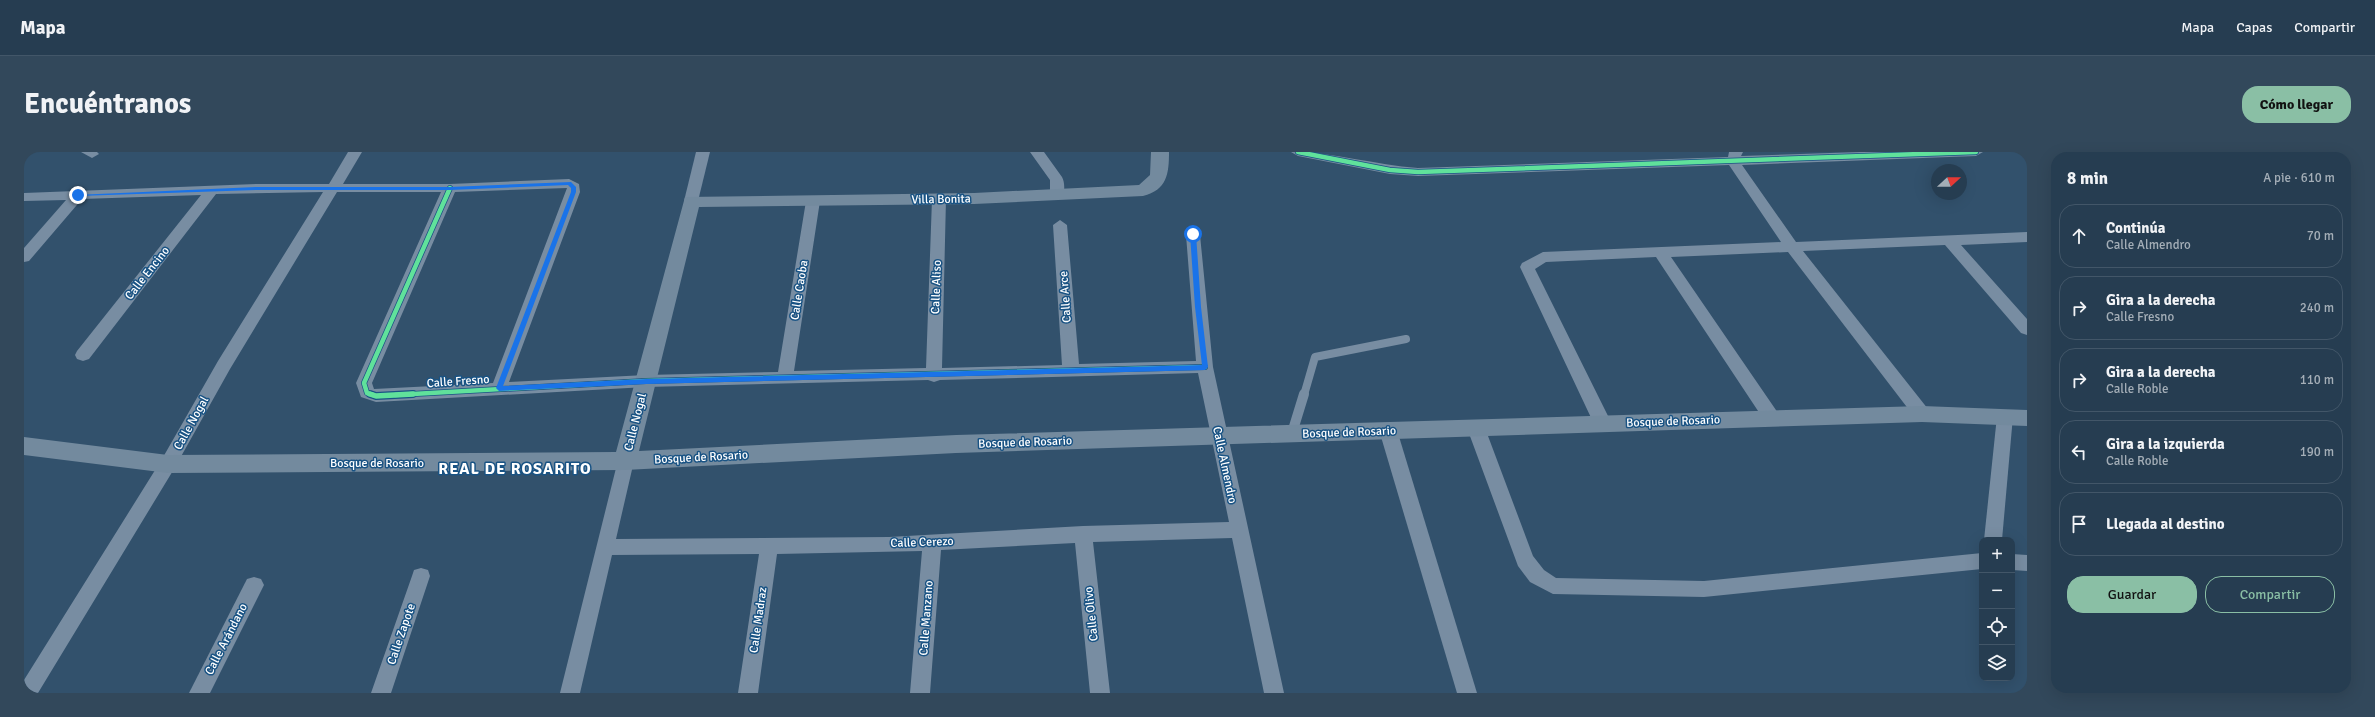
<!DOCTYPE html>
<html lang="es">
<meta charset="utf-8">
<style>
:root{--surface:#263d51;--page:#32485b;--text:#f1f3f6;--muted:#a4aeb7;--line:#425668;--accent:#8abfa5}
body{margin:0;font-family:Signika,sans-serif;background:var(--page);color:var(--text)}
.controls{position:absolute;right:12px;bottom:12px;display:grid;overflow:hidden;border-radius:8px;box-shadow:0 4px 16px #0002}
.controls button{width:36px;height:36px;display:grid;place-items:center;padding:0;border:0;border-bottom:1px solid var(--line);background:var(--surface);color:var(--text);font:20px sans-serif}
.compass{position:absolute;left:1907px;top:12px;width:36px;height:36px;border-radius:50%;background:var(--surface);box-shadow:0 4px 16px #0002;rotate:69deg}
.stop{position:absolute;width:12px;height:12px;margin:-9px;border:3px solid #1a73e8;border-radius:50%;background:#fff}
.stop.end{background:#1a73e8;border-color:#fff;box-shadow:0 1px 4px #0008}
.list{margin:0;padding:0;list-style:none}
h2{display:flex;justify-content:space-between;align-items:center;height:52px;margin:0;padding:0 16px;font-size:17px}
h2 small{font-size:13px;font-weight:400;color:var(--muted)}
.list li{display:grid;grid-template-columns:26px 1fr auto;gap:12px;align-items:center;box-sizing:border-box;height:64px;margin:0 8px 8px;padding:0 8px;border:1px solid var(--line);border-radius:16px}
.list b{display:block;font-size:15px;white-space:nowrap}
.list p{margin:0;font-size:13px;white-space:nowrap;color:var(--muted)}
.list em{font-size:13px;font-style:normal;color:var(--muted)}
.actions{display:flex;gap:8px;padding:12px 16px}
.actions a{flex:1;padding:9px 0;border:1px solid var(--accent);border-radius:16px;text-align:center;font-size:14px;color:var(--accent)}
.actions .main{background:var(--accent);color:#111}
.icon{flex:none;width:22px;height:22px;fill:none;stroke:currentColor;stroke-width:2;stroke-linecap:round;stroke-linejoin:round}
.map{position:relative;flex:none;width:2003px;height:541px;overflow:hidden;border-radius:16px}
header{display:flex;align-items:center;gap:24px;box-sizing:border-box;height:56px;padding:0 20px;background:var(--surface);border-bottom:1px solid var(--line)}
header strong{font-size:19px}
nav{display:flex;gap:22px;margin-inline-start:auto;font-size:14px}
.intro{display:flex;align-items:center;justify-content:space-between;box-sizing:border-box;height:96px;padding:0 24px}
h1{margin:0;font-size:28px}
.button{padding:10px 18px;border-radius:16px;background:var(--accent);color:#111;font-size:14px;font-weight:700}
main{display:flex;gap:24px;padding:0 24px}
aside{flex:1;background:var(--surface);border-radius:16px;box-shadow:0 4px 16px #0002}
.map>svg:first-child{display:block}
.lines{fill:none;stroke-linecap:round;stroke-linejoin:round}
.lane-far1{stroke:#788da2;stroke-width:8}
.lane{stroke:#788da2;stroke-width:10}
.street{fill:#788da2;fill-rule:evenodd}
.secondary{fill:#738a9e;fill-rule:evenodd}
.cycleway-far1-casing{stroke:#195384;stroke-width:6}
.cycleway-casing{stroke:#195384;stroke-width:8}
.cycleway-far1{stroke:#60e19b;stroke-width:4.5}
.cycleway{stroke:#60e19b;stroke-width:5.5}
.route{fill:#1a73e8}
.labels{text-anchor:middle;stroke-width:3;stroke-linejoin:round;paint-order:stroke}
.street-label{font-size:12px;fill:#fff;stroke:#195384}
.district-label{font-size:16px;font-weight:bold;letter-spacing:1px;fill:#fff;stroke:#195384}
</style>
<header>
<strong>Mapa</strong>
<nav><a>Mapa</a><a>Capas</a><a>Compartir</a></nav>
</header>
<div class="intro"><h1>Encuéntranos</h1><a class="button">Cómo llegar</a></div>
<main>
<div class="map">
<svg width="2003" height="541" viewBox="0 0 2003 541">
<rect width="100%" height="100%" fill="#32516c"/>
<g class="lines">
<path class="lane-far1" d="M1280,243l11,-38 91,-18"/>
<path class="lane" d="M1268,281l12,-39"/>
<g class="street">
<path d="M57,0h16l2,2 -7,4z"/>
<path d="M324,0h14l-19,32h107l119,-5 10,5 1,8 -71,190 137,-7 132,-3 28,-171 7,-5 7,5 -26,170 132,-3 6,-169 7,-4 7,4 -4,169 120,-3 -9,-140 7,-5 7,5 12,139 117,-3 -10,-126 2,-3h10l2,3 13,132 71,326h-20l-32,-155 -139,4 17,151h-20l-15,-150 -134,7 -11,143h-20l12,-142 -145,3 -19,139h-20l21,-139 -147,1 -32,138h-20l59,-237 6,-2 6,2 3,5 -18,78 273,-2 194,-11 146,-4 -31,-149 -258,7 -6,2 -6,-2 -282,7 -270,15 -15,-5 -5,-14 85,-191h-104l-107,177 -56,100 -136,224h-14v-13l138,-221 56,-98 105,-169 -107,2 -127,165 -6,2 -6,-2 -2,-4 2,-4 124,-156 -119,4 -53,62 -5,1v-14l42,-48 -42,1v-8l233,-9h72zM543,36l-74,195 -119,6 -2,-6 83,-191z"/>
<path d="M672,0h14l-12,49 -7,5 -7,-5z"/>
<path d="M1006,0h14l18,25c3,5 3,17 0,22h-10l-2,-3v-16z"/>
<path d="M1267,0c43,0 84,13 127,16l310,-11 1,-5h14l-2,4 119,-4h123l-7,4 -234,9 54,77 231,-10v10l-66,3 66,74v16l-6,-2 -76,-88 -142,6 125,158 2,5 -2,5 -6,1 -6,-1 -128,-167 -117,5 107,156 2,5 -2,5 -6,1 -6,-1 -110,-166 -110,5 -11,7 77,155 -3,5 -6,2 -6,-2 -3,-5 -74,-157 2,-4 21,-11 238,-10 -52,-77 -311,11 -28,-2 -92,-18z"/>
<path d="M1981,258l6,1 2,5 -11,124h-18l13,-124 2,-5z"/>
<path d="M1452,269l6,2 3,5 48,128 11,14 12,8 148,3 278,-28v16l-278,28 -151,-3 -23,-12 -12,-16 -51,-138 3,-5z"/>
<path d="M1364,271l6,2 3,5 80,263h-20l-78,-263 3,-5z"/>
<path d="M1988,402l15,1v16l-15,-1z"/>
<path d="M397,416l7,2 2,6 -39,117h-20l41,-117 2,-6z"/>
<path d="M230,425l7,2 3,6 -54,108h-21l58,-114z"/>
</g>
<path class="secondary" d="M1127,0h18c0,22 -2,38 -26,44l-169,8 -275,3 -60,244 317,-16 966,-29 105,4v16l-105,-4 -966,31 -331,17 -457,3 -144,-18v-18l144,18 448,-3 69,-255 289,-4 165,-8 11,-10z"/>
<g class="cycleway-far1-casing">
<g id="cycleway-far1">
<path d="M1274,0l92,18 28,2 558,-20"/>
<path d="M349,243l-6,-2 -3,-10 86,-195"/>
<path d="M371,243l251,-14 559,-14"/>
</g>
</g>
<g class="cycleway-casing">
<path id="cycleway" d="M346,242l6,2 37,-2"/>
</g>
<use href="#cycleway-far1" class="cycleway-far1"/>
<use href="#cycleway" class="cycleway"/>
</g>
<path class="route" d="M547,30l5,5v5l-73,194 143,-7 556,-14 -7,-58 -5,-73 3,-1 3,1 5,73 7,60 -3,3 -559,14 -147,7 -3,-3 75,-196v-4l-3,-3 -118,5h-194l-178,6 -3,-1 181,-8h194z"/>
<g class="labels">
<g class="street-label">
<text transform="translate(917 47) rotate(-1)" y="4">Villa Bonita</text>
<text transform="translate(123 121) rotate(-52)" y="4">Calle Encino</text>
<text transform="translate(912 135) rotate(-88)" y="4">Calle Aliso</text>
<text transform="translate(775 138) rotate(-81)" y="4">Calle Caoba</text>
<text transform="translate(1041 145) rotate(-94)" y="4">Calle Arce</text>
<text transform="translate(434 229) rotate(-4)" y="4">Calle Fresno</text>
<text transform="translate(1649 269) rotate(-2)" y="4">Bosque de Rosario</text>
<text transform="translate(611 270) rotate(-76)" y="4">Calle Nogal</text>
<text transform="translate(167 271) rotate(-61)" y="4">Calle Nogal</text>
<text transform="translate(1325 280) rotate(-2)" y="4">Bosque de Rosario</text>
<text transform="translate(1001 290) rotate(-2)" y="4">Bosque de Rosario</text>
<text transform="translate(677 305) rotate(-3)" y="4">Bosque de Rosario</text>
<text x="353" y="315">Bosque de Rosario</text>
<text transform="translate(1201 313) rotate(78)" y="4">Calle Almendro</text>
<text transform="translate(898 390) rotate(-2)" y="4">Calle Cerezo</text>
<text transform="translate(1067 462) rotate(-96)" y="4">Calle Olivo</text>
<text transform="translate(902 466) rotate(-86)" y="4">Calle Manzano</text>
<text transform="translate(734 468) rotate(-82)" y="4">Calle Madraz</text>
<text transform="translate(377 482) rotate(-71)" y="4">Calle Zapote</text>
<text transform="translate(202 487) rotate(-63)" y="4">Calle Arándano</text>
</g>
<g class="district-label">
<text x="491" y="322">REAL DE ROSARITO</text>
</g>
</g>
</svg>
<div class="controls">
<button>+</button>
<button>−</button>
<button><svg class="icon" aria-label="locate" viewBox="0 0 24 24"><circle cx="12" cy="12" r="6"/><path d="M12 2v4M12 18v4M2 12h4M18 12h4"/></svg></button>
<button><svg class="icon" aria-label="layers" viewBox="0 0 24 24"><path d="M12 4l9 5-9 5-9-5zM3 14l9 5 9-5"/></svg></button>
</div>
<svg class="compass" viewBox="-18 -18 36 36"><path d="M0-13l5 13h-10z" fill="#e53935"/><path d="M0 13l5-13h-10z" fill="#a4aeb7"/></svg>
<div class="stop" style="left:1169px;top:82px"></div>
<div class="stop end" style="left:54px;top:43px"></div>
</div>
<aside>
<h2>8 min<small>A pie · 610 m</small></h2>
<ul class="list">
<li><svg class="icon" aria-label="ahead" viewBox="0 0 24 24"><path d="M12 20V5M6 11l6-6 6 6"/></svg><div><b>Continúa</b><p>Calle Almendro</p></div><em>70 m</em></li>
<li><svg class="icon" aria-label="right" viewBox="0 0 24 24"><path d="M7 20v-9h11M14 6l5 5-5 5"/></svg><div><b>Gira a la derecha</b><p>Calle Fresno</p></div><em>240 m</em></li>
<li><svg class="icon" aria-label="right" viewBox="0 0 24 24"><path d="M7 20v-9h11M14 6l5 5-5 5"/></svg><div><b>Gira a la derecha</b><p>Calle Roble</p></div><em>110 m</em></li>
<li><svg class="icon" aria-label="left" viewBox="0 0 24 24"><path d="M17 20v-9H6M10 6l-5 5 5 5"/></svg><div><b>Gira a la izquierda</b><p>Calle Roble</p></div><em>190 m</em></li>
<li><svg class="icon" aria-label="arrive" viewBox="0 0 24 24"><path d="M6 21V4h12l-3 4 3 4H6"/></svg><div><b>Llegada al destino</b></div></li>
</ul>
<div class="actions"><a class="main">Guardar</a><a>Compartir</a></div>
</aside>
</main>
